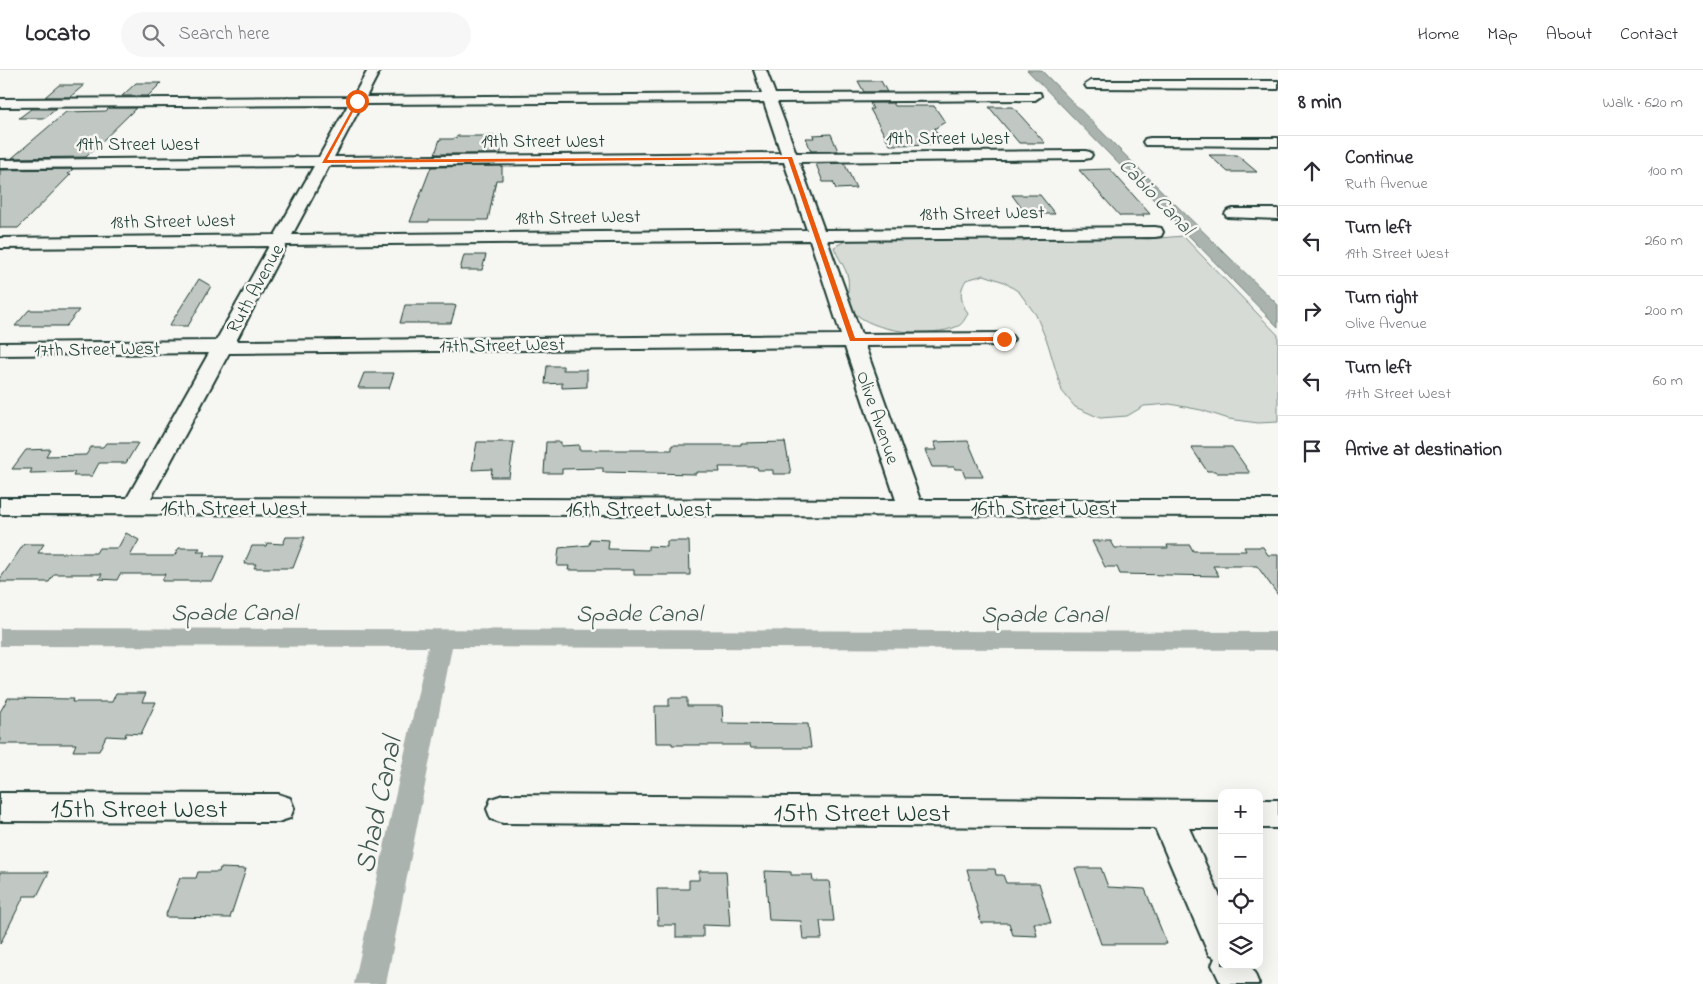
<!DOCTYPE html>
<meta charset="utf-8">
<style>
:root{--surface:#fff;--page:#f7f7f7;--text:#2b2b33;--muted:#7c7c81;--line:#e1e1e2}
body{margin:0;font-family:"Indie Flower",sans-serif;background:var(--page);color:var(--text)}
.controls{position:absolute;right:15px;bottom:15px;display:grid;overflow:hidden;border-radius:10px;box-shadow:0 5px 20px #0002}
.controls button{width:45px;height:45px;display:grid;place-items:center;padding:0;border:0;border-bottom:1px solid var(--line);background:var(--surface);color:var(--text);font:25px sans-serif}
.stop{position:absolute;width:15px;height:15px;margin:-11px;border:4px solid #ea580c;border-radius:50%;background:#fff}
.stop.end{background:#ea580c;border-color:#fff;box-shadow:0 1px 5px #0008}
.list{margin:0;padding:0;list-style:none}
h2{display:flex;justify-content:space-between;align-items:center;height:65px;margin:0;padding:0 20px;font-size:21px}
h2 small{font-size:16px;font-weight:400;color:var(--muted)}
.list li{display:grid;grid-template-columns:32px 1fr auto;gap:15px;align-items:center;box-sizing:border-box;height:70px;padding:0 20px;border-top:1px solid var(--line)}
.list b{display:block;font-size:19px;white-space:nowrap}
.list p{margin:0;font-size:16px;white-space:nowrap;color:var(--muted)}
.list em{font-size:16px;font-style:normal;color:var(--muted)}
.icon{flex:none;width:28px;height:28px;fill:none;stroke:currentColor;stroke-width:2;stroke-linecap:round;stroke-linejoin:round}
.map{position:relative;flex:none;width:1278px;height:914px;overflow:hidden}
header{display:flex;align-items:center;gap:30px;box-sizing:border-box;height:70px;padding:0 25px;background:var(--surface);border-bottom:1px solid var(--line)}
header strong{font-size:24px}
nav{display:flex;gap:28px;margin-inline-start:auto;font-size:18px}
.search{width:350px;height:45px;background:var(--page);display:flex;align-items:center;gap:12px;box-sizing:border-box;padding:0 18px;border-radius:28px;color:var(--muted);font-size:19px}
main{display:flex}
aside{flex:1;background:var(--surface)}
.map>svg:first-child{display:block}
.green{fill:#d6dbd6;stroke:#7a8c85}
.water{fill:#aab3ae;stroke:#72847d}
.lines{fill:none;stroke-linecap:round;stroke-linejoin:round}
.canal{fill:#aab3ae;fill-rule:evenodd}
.building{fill:#c1c8c3;stroke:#1f3d34}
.minor-casing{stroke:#1f3d34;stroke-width:4}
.minor{fill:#f6f6f2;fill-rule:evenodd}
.route{fill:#ea580c}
.labels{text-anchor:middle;stroke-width:5;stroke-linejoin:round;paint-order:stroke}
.far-street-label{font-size:19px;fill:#1f3d34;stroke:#f6f6f2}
.far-water-label{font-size:20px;font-style:italic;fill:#425a52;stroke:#f6f6f2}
.street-label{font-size:22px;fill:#1f3d34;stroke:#f6f6f2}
.water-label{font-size:24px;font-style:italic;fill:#425a52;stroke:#f6f6f2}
.near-street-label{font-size:26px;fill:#1f3d34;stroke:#f6f6f2}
.near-water-label{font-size:29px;font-style:italic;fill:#425a52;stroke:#f6f6f2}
</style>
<header>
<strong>Locato</strong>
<div class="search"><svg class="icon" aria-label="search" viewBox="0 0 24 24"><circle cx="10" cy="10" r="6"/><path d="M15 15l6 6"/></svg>Search here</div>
<nav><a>Home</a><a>Map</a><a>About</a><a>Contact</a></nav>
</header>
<main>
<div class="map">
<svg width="1278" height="914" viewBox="0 0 1278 914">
<rect width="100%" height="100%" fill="#f6f6f2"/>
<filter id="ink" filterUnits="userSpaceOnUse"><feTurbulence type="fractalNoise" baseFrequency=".02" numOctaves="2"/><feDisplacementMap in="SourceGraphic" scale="10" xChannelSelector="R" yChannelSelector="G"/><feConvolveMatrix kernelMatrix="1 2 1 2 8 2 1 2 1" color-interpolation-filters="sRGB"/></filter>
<g filter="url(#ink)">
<path class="green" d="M1059,166h43l46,3 35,-3 95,99v87l-20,1 -29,-4 -28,-9 -31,-6 -26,2 -17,10 -27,2 -25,-11 -13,-16 -14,-47 -12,-29 -17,-23 -15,-10 -20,-7 -18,5c-8,13 -5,21 2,34 -3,4 -5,10 -10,12 -25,12 -86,7 -105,-15 -9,-12 -3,-21 -5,-33 -2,-11 -11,-21 -14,-31l13,-7 20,-1 86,-1 68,3z"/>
<path class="water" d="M1027,0h14l77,78 160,157v22z"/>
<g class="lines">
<path class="canal" d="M0,558l1278,4v18l-826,-3 -66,337h-32l74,-337 -428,-1z"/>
</g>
<g class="building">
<path d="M858,11h23l6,11h-23z"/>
<path d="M136,13h25l-13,13h-26z"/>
<path d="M59,15h25l-14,12h-25z"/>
<path d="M870,33h23l2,3h39l11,16 -11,7 10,15 -54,1 -20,-36h3z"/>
<path d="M989,37h24l32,36h-26z"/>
<path d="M109,38h27l-50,49 -74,1 54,-46 40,-1z"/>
<path d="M31,39h25l-11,9h-26z"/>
<path d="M831,64l7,17h-27l-5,-13h8l-1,-3z"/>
<path d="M458,66h43v18h-66l5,-15h13z"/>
<path d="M1209,85h28l20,17h-29z"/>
<path d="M844,93l5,10 7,15 -20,1 -3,-7h-10l-7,-18z"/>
<path d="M502,96v14h-6l-8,40h-59v2h-19l21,-55z"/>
<path d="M73,99l-5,5h3l-53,54h-18v-58z"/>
<path d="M1110,99l40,45h-8l2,2h-24l-41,-46z"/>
<path d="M1012,125h28l15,19h-29z"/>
<path d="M464,185h22l-4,15h-22z"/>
<path d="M199,209l12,7 -23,40h-19z"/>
<path d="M405,235h48l3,1 -5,17h-51z"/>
<path d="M29,240h50l-13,16h-51z"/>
<path d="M547,296h16v4h24v17l-25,1v-5l-17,1z"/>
<path d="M364,303h30l-5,15h-31z"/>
<path d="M968,371l15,36h-18l-3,-8h-7l-1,-2h-22l-7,-17h12l-3,-8z"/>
<path d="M477,372h37l-5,35h-18l1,-8 -20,1z"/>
<path d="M546,372h15v4l18,-1v5h93v-5h69v-2l44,-1 6,32h-18v-4h-15l-1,-3h-38l1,5h-24v2l-93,-2v-4l-41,1v4h-18z"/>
<path d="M106,373h32l-12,20h-27l-7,13h-19l2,-4 -45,1 2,-4h-20l14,-19 24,-1 -4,7 40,-1 5,-8h12z"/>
<path d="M1191,377h41l18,26h-33l-2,-2h-8z"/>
<path d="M126,463l13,7 -9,16h44l5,-8h21l-3,4h8l-2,4h21l-11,25h-51l3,-7h-45l-3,6 -18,-1 3,-5h-48l-5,8h-49v-3l24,-35h20l-6,9h58l3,-5h19z"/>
<path d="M286,467h19l-12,31h-39l2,-4h-12l8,-18h14l1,-3 16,1z"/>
<path d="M590,469l19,1 -1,9 40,1v-4l19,1v-6h22l1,34h-56v-5h-66l1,-4h-12l2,-18 30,-3z"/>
<path d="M1092,471h19l4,7h53l-1,-3h23l3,6h53l-2,-4h19l5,8h10v40l-21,-29h-44l6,10 -99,-2 -3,-7h-12z"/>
<path d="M116,623h30l-4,9h14l-15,32 -15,-1 -1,4 -19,-1 -7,15h-26l3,-7h-76v-32l8,-14 65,1 -1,3h40z"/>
<path d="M669,628h18v8h35l1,17 85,1 3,24h-60l-1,-3h-78v-2h-16l-1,-37h14z"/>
<path d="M220,798l26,1 -16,49 -65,-1 15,-39h16l2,-6h21z"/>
<path d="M1075,798h26l7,19 37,2 22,55h-66z"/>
<path d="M967,799h28l1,6h7l3,8h33l12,40h-17l3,13 -24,-1 -4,-12h-28z"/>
<path d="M699,801h27l4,55 -27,-1v12h-27v-12h-18l-1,-36h32v-9h10z"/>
<path d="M765,801l26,1v3h21l1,6h16l5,40h-14l2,18h-19l-2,-18 -32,-1z"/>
<path d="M0,802h49l-12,24h-13l-24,48z"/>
</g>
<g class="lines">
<g class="minor-casing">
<g id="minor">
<path d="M368,0h12l-14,27 396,-3 -8,-24h12l9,24 265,-1 1,3 -6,4 -258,2 19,51 289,-2 5,1 2,3 -2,3 -5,1 -286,3 25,68 331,-3 6,1 2,4 -2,4 -6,1 -328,3 34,94 143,-1 7,2 3,4 -3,4 -7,2 -139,1 55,154h358v16l-1278,-2v-16h127l82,-145 -209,2v-12l216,-2 53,-95 -269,2v-10l275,-3 39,-69 -314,2v-8l319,-3 29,-52 -348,2v-8l353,-2zM764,32l17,51 -447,4 28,-53zM784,92l23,68 -515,5 37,-69zM810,170l31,95 -605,6 50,-96zM845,277l51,153 -745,-2 78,-145z"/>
<path d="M1091,11h187v8l-191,-1 -2,-3z"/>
<path d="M1150,68h128v8l-133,-1 -2,-3 2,-3z"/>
<path d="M1233,139h45v10l-51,-2 -2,-3 2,-3z"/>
<path d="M0,723l278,1 12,4 4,10 -4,10 -12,4 -278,-1z"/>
<path d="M503,725l719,5v28h-33l33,73v64h29l8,19h-38l-9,-19 3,-7 -6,-3 -54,-127 -652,-5 -12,-4 -4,-10 4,-10z"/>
<rect x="1259" y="730" width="19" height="28"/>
</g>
</g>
<use href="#minor" class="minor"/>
</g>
</g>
<path class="route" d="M357,30l2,1 -32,59 465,-3 63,181 149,-1 3,2 -3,2h-154l-62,-182 -466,4z"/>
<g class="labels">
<g class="far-street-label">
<text x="948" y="74">19th Street West</text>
<text x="543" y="77">19th Street West</text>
<text x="138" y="80">19th Street West</text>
<text transform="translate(982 142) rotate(-1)" y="7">18th Street West</text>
<text transform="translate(578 146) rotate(-1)" y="7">18th Street West</text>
<text transform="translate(173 150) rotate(-1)" y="7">18th Street West</text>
<text transform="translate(254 218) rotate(-61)" y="7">Ruth Avenue</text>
<text transform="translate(502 274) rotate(-1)" y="7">17th Street West</text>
<text transform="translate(97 278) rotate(-1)" y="7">17th Street West</text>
<text transform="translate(879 347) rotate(71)" y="7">Olive Avenue</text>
</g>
<g class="far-water-label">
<text transform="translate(1157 126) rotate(46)" y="7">Cabio Canal</text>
</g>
<g class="street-label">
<text x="234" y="445">16th Street West</text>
<text x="1044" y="445">16th Street West</text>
<text x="639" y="446">16th Street West</text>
</g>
<g class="water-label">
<text x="234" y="550">Spade Canal</text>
<text x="639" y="551">Spade Canal</text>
<text x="1044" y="552">Spade Canal</text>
</g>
<g class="near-street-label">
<text x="139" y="747">15th Street West</text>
<text x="862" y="751">15th Street West</text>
</g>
<g class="near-water-label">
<text transform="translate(377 735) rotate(-78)" y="10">Shad Canal</text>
</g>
</g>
</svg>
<div class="controls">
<button>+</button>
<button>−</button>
<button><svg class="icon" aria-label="locate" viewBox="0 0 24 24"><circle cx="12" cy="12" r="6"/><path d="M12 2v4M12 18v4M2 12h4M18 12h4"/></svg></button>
<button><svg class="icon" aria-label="layers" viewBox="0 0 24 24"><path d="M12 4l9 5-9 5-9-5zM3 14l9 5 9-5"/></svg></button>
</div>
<div class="stop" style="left:357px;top:31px"></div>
<div class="stop end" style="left:1004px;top:269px"></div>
</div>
<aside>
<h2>8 min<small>Walk · 620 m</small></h2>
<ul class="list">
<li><svg class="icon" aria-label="ahead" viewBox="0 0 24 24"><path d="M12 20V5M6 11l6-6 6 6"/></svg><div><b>Continue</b><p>Ruth Avenue</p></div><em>100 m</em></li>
<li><svg class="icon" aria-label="left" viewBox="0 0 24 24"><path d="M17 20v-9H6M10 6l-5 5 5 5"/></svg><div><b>Turn left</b><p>19th Street West</p></div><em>260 m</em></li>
<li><svg class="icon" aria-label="right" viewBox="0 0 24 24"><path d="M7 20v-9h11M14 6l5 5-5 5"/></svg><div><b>Turn right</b><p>Olive Avenue</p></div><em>200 m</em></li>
<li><svg class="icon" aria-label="left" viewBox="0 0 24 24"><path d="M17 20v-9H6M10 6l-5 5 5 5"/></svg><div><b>Turn left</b><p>17th Street West</p></div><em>60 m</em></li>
<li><svg class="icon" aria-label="arrive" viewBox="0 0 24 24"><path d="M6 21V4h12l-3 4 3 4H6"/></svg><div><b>Arrive at destination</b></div></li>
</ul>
</aside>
</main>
